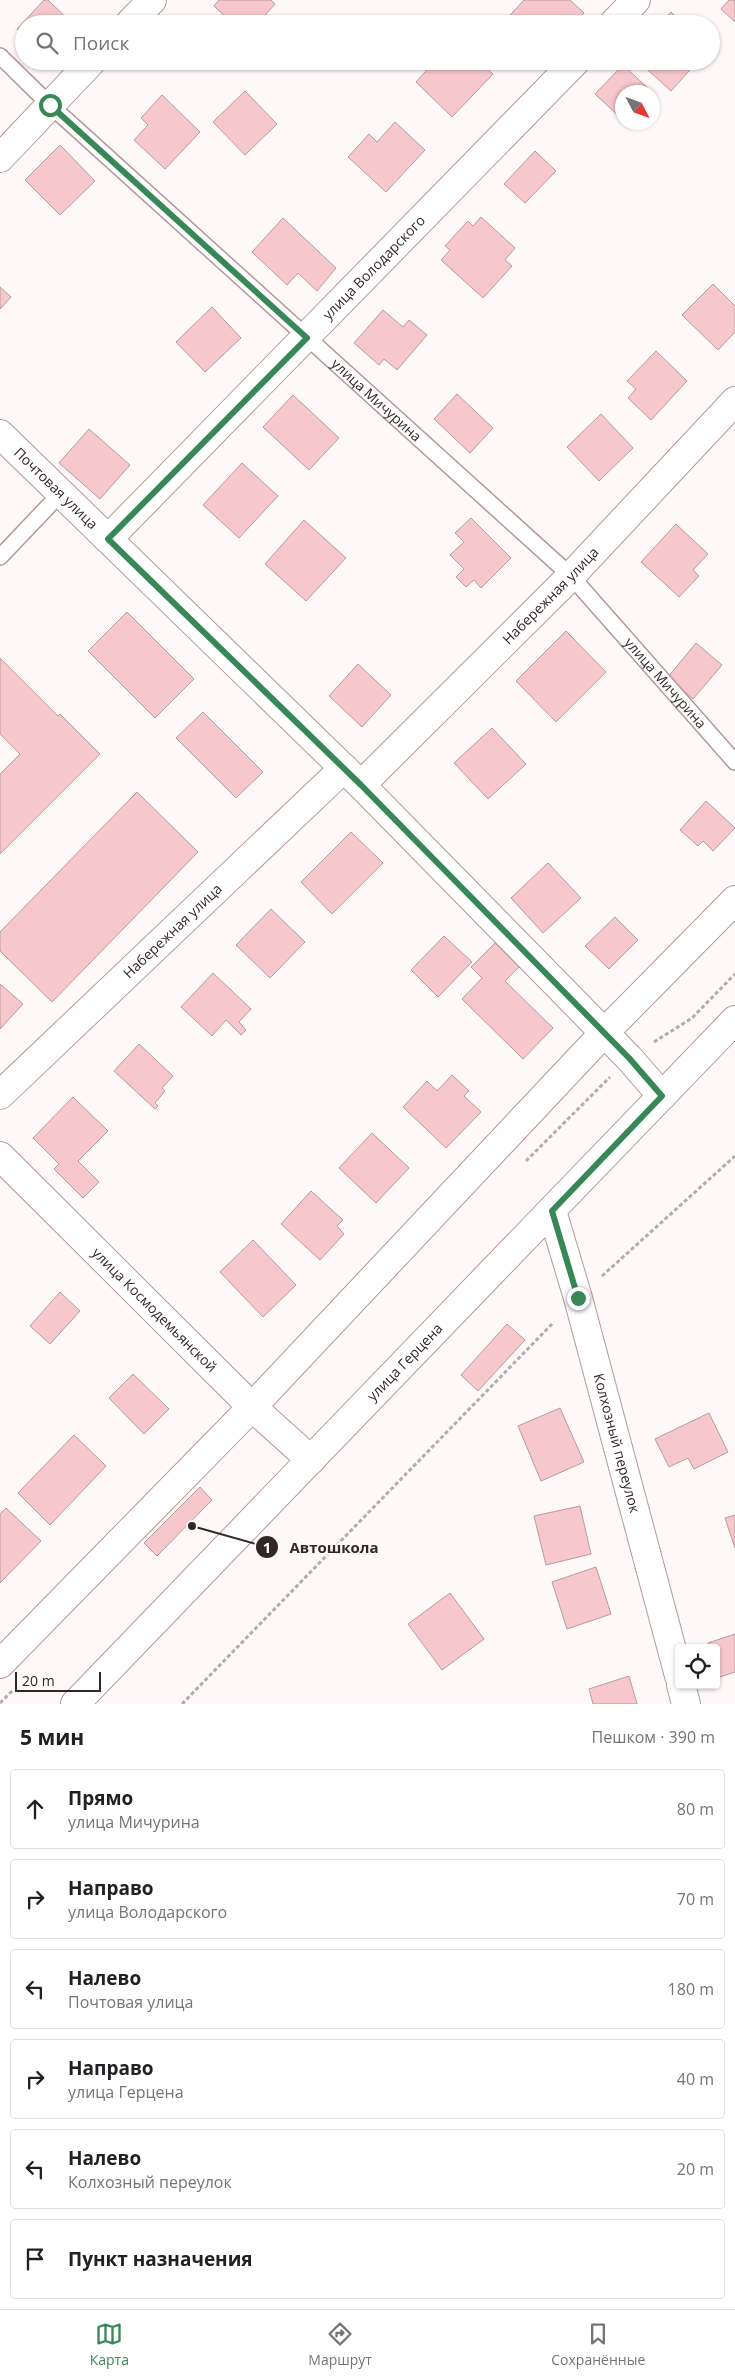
<!DOCTYPE html>
<html lang="ru">
<meta charset="utf-8">
<style>
:root{--surface:#fff;--page:#f6f6f6;--text:#202124;--muted:#757577;--line:#e0e0e0;--accent:#378757}
body{margin:0;font-family:"Open Sans",sans-serif;background:var(--page);color:var(--text)}
.controls{position:absolute;right:15px;bottom:15px;display:grid;overflow:hidden;border-radius:5px;box-shadow:0 1px 4px #0004}
.controls button{width:45px;height:45px;display:grid;place-items:center;padding:0;border:0;border-bottom:1px solid var(--line);background:var(--surface);color:var(--text);font:25px sans-serif}
.compass{position:absolute;left:615px;top:85px;width:45px;height:45px;border-radius:50%;background:var(--surface);box-shadow:0 1px 4px #0004;rotate:131deg}
.scale{position:absolute;left:15px;bottom:12px;width:86px;box-sizing:border-box;padding-left:5px;border:2px solid #322628;border-top:0;font-size:14px;line-height:18px;white-space:nowrap;color:#322628;-webkit-text-stroke:4px #fef8f8;paint-order:stroke}
.stop{position:absolute;width:15px;height:15px;margin:-11px;border:4px solid #378757;border-radius:50%;background:#fff}
.stop.end{background:#378757;border-color:#fff;box-shadow:0 1px 5px #0008}
.list{margin:0;padding:0;list-style:none}
h2{display:flex;justify-content:space-between;align-items:center;height:65px;margin:0;padding:0 20px;font-size:21px}
h2 small{font-size:16px;font-weight:400;color:var(--muted)}
.list li{display:grid;grid-template-columns:32px 1fr auto;gap:15px;align-items:center;box-sizing:border-box;height:80px;margin:0 10px 10px;padding:0 10px;border:1px solid var(--line);border-radius:5px}
.list b{display:block;font-size:19px;white-space:nowrap}
.list p{margin:0;font-size:16px;white-space:nowrap;color:var(--muted)}
.list em{font-size:16px;font-style:normal;color:var(--muted)}
.icon{flex:none;width:28px;height:28px;fill:none;stroke:currentColor;stroke-width:2;stroke-linecap:round;stroke-linejoin:round}
.map{position:relative;flex:none;width:735px;height:1704px;overflow:hidden}
.search{position:absolute;background:var(--surface);box-shadow:0 1px 4px #0004;left:15px;right:15px;top:15px;height:55px;display:flex;align-items:center;gap:12px;box-sizing:border-box;padding:0 18px;border-radius:28px;color:var(--muted);font-size:19px}
.sheet{height:605px;background:var(--surface)}
nav{display:flex;justify-content:space-around;align-items:center;box-sizing:border-box;height:70px;border-top:1px solid var(--line);background:var(--surface);font-size:14px;color:var(--muted)}
nav a{display:grid;justify-items:center;gap:2px}
nav .on{color:var(--accent)}
.map>svg:first-child{display:block}
.building{fill:#f6c7cc;stroke:#b99b9e}
.lines{fill:none;stroke-linecap:round;stroke-linejoin:round}
.lane-casing{stroke:#b6989b;stroke-width:18}
.street-casing{stroke:#b6989b;stroke-width:30}
.secondary-casing{stroke:#b6989b;stroke-width:30}
.path{stroke:#b4acad;stroke-width:3;stroke-dasharray:4 2.5;stroke-linecap:butt}
.lane{stroke:#fff;stroke-width:15}
.street{stroke:#fff;stroke-width:28}
.secondary{stroke:#fff;stroke-width:28}
.route{stroke:#378757;stroke-width:6}
.labels{text-anchor:middle;stroke-width:4;stroke-linejoin:round;paint-order:stroke}
.street-label{font-size:14px;fill:#322628;stroke:#fef8f8}
.leader{fill:none;stroke:#322628;stroke-width:2}
.callout-dot{fill:#322628;stroke:#fef8f8;stroke-width:2}
.mark-label{font-size:15px;text-anchor:middle;font-weight:bold;fill:#fff}
.callout-label{font-size:15px;text-anchor:middle;font-weight:bold;fill:#322628;stroke:#fef8f8;stroke-width:4;stroke-linejoin:round;paint-order:stroke}
</style>
<div class="map">
<svg width="735" height="1704" viewBox="0 0 735 1704">
<rect width="100%" height="100%" fill="#fef8f8"/>
<g class="building">
<path d="M44,0h4l25,24h-49v11l-7,-6z"/>
<path d="M219,0h52l4,4 -18,20h-24l-19,-18z"/>
<path d="M524,0h46l14,13 -11,11h-71z"/>
<path d="M729,0h6v22l-14,-13z"/>
<path d="M671,12l12,12h-23z"/>
<path d="M435,61h44l14,13 -41,43 -36,-35z"/>
<path d="M638,61h60l-27,30z"/>
<path d="M623,65l29,27h-30v27l-27,-25z"/>
<path d="M245,91l32,33 -32,31 -32,-33z"/>
<path d="M162,95l38,37 -35,37 -31,-29 14,-15 -7,-7z"/>
<path d="M395,122l30,28 -39,42 -38,-35 21,-23 8,8z"/>
<path d="M60,145l35,36 -35,34 -35,-35z"/>
<path d="M535,151l21,20 -31,32 -21,-19z"/>
<path d="M481,217l34,31 -10,12 7,6 -29,32 -42,-38 9,-10 -5,-4 23,-25 5,5z"/>
<path d="M283,218l53,50 -19,23 -19,-18 -11,12 -35,-33z"/>
<path d="M713,284l22,22v26l-17,18 -36,-35z"/>
<path d="M0,287l11,10 -11,12z"/>
<path d="M212,307l29,31 -36,34 -29,-30z"/>
<path d="M383,310l20,17 6,-7 18,15 -30,35 -13,-11 -5,6 -25,-22z"/>
<path d="M656,351l31,30 -36,39 -23,-22 8,-9 -9,-8z"/>
<path d="M457,394l36,34 -23,25 -36,-34z"/>
<path d="M293,395l46,43 -30,32 -46,-43z"/>
<path d="M601,414l32,34 -34,33 -32,-34z"/>
<path d="M89,429l41,36 -30,34 -41,-36z"/>
<path d="M242,463l36,33 -39,42 -36,-33z"/>
<path d="M471,518l40,40 -30,30 -7,-8 -8,7 -10,-10 8,-8 -14,-14 14,-13 -9,-9z"/>
<path d="M304,520l42,38 -40,43 -41,-37z"/>
<path d="M676,524l32,30 -15,16 6,6 -20,21 -38,-35z"/>
<path d="M127,612l67,67 -39,39 -67,-67z"/>
<path d="M566,631l40,41 -50,50 -40,-41z"/>
<path d="M696,643l26,22 -29,34 -25,-22z"/>
<path d="M0,658l58,58 2,-2 40,40 -100,100v-80l20,-20 -20,-20z"/>
<path d="M358,664l33,31 -29,32 -33,-31z"/>
<path d="M203,712l60,60 -27,26 -60,-60z"/>
<path d="M492,728l34,36 -38,35 -34,-36z"/>
<path d="M137,792l61,60 -146,150 -52,-51v-19z"/>
<path d="M706,801l29,27 -22,23 -10,-10 -5,5 -18,-16z"/>
<path d="M351,832l32,31 -51,51 -31,-32z"/>
<path d="M548,863l33,35 -38,35 -32,-35z"/>
<path d="M271,909l34,33 -35,36 -34,-33z"/>
<path d="M615,917l23,23 -29,29 -24,-23z"/>
<path d="M444,936l28,26 -34,35 -27,-27z"/>
<path d="M495,943l24,24 -14,14 48,47 -30,31 -61,-60 20,-21 -11,-11z"/>
<path d="M213,973l38,36 -12,13 7,8 -5,5 -15,-15 -14,16 -31,-29z"/>
<path d="M0,984l23,20 -23,25z"/>
<path d="M139,1044l34,32 -11,12 3,3 -10,12 3,3 -3,3 -41,-38z"/>
<path d="M452,1075l17,16 -5,5 17,16 -35,36 -43,-41 24,-26 10,10z"/>
<path d="M73,1097l35,34 -30,30 21,21 -16,16 -29,-29 5,-5 -26,-26z"/>
<path d="M372,1133l37,35 -33,35 -37,-35z"/>
<path d="M311,1191l32,29 -6,6 7,8 -24,26 -39,-36z"/>
<path d="M253,1240l43,45 -33,32 -43,-45z"/>
<path d="M60,1292l20,19 -30,33 -20,-18z"/>
<path d="M507,1324l18,16 -47,51 -17,-16z"/>
<path d="M133,1374l36,35 -25,25 -35,-36z"/>
<path d="M560,1408l24,54 -43,19 -23,-55z"/>
<path d="M709,1413l19,39 -34,17 -6,-11 -19,9 -14,-28z"/>
<path d="M74,1435l32,31 -56,59 -32,-32z"/>
<path d="M200,1487l12,13 -55,56 -13,-13z"/>
<path d="M580,1506l11,48 -45,11 -12,-49z"/>
<path d="M6,1508l35,33 -41,42v-69z"/>
<path d="M735,1515v33l-10,-30z"/>
<path d="M596,1567l15,47 -44,15 -15,-47z"/>
<path d="M450,1593l34,46 -42,31 -34,-46z"/>
<path d="M735,1634v38l-15,5 -4,-9v-20h-7l-1,-5z"/>
<path d="M629,1676l8,28h-44l-4,-15z"/>
</g>
<g class="lines">
<g class="lane-casing">
<g id="lane">
<path id="s1" d="M0,56l50,49 521,471 164,186"/>
<path d="M0,557l61,-64"/>
</g>
</g>
<g class="street-casing">
<g id="street">
<path d="M129,24l23,-24"/>
<path d="M613,24l23,-24"/>
<path d="M0,158l92,-97"/>
<path id="s2" d="M0,434l361,351 268,273 33,38"/>
<path id="s3" d="M108,539l468,-478"/>
<path id="s4" d="M361,785l210,-209 164,-175"/>
<path id="s5" d="M0,1095l344,-327"/>
<path id="s6" d="M0,1156l252,251 59,53"/>
<path id="s7" d="M552,1211l26,87 101,378"/>
<path d="M0,1664l252,-257 352,-374 131,-133"/>
<path d="M681,1685l5,19"/>
</g>
</g>
<g class="secondary-casing">
<g id="secondary">
<path id="s8" d="M75,1704l660,-684"/>
</g>
</g>
<g class="path">
<path d="M654,1042l38,-24 43,-44"/>
<path d="M526,1161l84,-84"/>
<path d="M602,1276l133,-120"/>
<path d="M0,1703l13,-13"/>
<path d="M182,1704l372,-382"/>
</g>
<use href="#lane" class="lane"/>
<use href="#street" class="street"/>
<use href="#secondary" class="secondary"/>
</g>
<g class="lines">
<path class="route" d="M50,105l257,233 -199,201 253,246 268,273 33,38 -110,115 26,87"/>
</g>
<g class="labels">
<g class="street-label">
<text dy="5" stroke="none"><textPath href="#s3" startOffset="380">улица Володарского</textPath></text>
<text dy="5" stroke="none"><textPath href="#s1" startOffset="510">улица Мичурина</textPath></text>
<text dy="5" stroke="none"><textPath href="#s2" startOffset="78">Почтовая улица</textPath></text>
<text dy="5" stroke="none"><textPath href="#s4" startOffset="268">Набережная улица</textPath></text>
<text dy="5" stroke="none"><textPath href="#s1" startOffset="915">улица Мичурина</textPath></text>
<text dy="5" stroke="none"><textPath href="#s5" startOffset="238">Набережная улица</textPath></text>
<text dy="5" stroke="none"><textPath href="#s6" startOffset="218">улица Космодемьянской</textPath></text>
<text dy="5" stroke="none"><textPath href="#s8" startOffset="475">улица Герцена</textPath></text>
<text dy="5" stroke="none"><textPath href="#s7" startOffset="241">Колхозный переулок</textPath></text>
</g>
</g>
<path class="leader" d="M192 1526L267 1547"/>
<g class="callout-dot">
<circle cx="192" cy="1526" r="5"/>
<circle cx="267" cy="1547" r="12"/>
</g>
<g class="mark-label">
<text x="267" y="1553">1</text>
</g>
<g class="callout-label">
<text x="334" y="1553">Автошкола</text>
</g>
</svg>
<div class="controls">
<button><svg class="icon" aria-label="locate" viewBox="0 0 24 24"><circle cx="12" cy="12" r="6"/><path d="M12 2v4M12 18v4M2 12h4M18 12h4"/></svg></button>
</div>
<svg class="compass" viewBox="-18 -18 36 36"><path d="M0-13l5 13h-10z" fill="#e53935"/><path d="M0 13l5-13h-10z" fill="#757577"/></svg>
<div class="scale">20 m</div>
<div class="stop" style="left:50px;top:105px"></div>
<div class="stop end" style="left:578px;top:1298px"></div>
<div class="search"><svg class="icon" aria-label="search" viewBox="0 0 24 24"><circle cx="10" cy="10" r="6"/><path d="M15 15l6 6"/></svg>Поиск</div>
</div>
<section class="sheet">
<h2>5 мин<small>Пешком · 390 m</small></h2>
<ul class="list">
<li><svg class="icon" aria-label="ahead" viewBox="0 0 24 24"><path d="M12 20V5M6 11l6-6 6 6"/></svg><div><b>Прямо</b><p>улица Мичурина</p></div><em>80 m</em></li>
<li><svg class="icon" aria-label="right" viewBox="0 0 24 24"><path d="M7 20v-9h11M14 6l5 5-5 5"/></svg><div><b>Направо</b><p>улица Володарского</p></div><em>70 m</em></li>
<li><svg class="icon" aria-label="left" viewBox="0 0 24 24"><path d="M17 20v-9H6M10 6l-5 5 5 5"/></svg><div><b>Налево</b><p>Почтовая улица</p></div><em>180 m</em></li>
<li><svg class="icon" aria-label="right" viewBox="0 0 24 24"><path d="M7 20v-9h11M14 6l5 5-5 5"/></svg><div><b>Направо</b><p>улица Герцена</p></div><em>40 m</em></li>
<li><svg class="icon" aria-label="left" viewBox="0 0 24 24"><path d="M17 20v-9H6M10 6l-5 5 5 5"/></svg><div><b>Налево</b><p>Колхозный переулок</p></div><em>20 m</em></li>
<li><svg class="icon" aria-label="arrive" viewBox="0 0 24 24"><path d="M6 21V4h12l-3 4 3 4H6"/></svg><div><b>Пункт назначения</b></div></li>
</ul>
</section>
<nav>
<a class="on"><svg class="icon" aria-label="map" viewBox="0 0 24 24"><path d="M3 6l6-2 6 2 6-2v14l-6 2-6-2-6 2zM9 4v14M15 6v14"/></svg>Карта</a>
<a><svg class="icon" aria-label="directions" viewBox="0 0 24 24"><path d="M12 3l9 9-9 9-9-9zM9 14v-3h6M13 9l2 2-2 2"/></svg>Маршрут</a>
<a><svg class="icon" aria-label="saved" viewBox="0 0 24 24"><path d="M7 4h10v16l-5-4-5 4z"/></svg>Сохранённые</a>
</nav>
